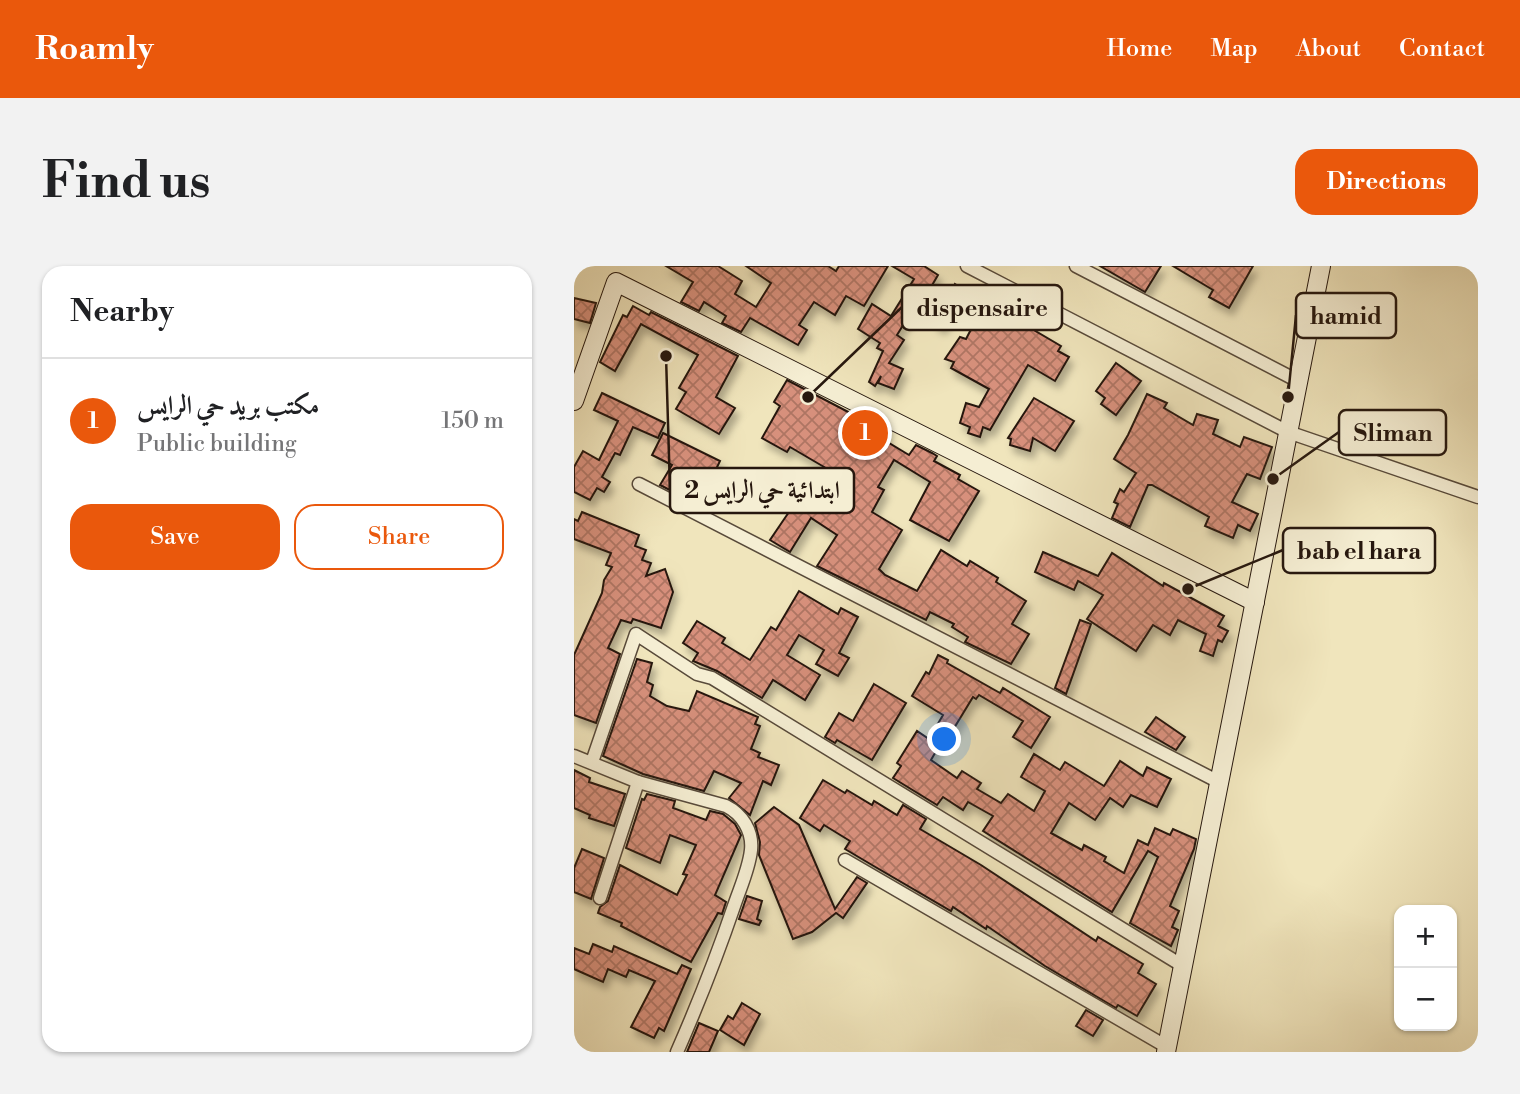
<!DOCTYPE html>
<meta charset="utf-8">
<style>
:root{--surface:#fff;--page:#f2f2f2;--text:#202124;--muted:#757577;--line:#e0e0e0;--accent:#ea580c}
body{margin:0;font-family:"Libre Bodoni",Amiri,serif;background:var(--page);color:var(--text)}
.controls{position:absolute;right:21px;bottom:21px;display:grid;overflow:hidden;border-radius:14px;box-shadow:0 2px 5px #0004}
.controls button{width:63px;height:63px;display:grid;place-items:center;padding:0;border:0;border-bottom:2px solid var(--line);background:var(--surface);color:var(--text);font:35px sans-serif}
.you{position:absolute;left:371px;top:474px;width:24px;height:24px;margin:-18px;border:5px solid #fff;border-radius:50%;background:#1a73e8;box-shadow:0 0 0 10px #1a73e833}
.badge{display:grid;place-items:center;width:46px;height:46px;border-radius:50%;background:var(--accent);color:#fff;font-size:23px;font-weight:700}
.pin{position:absolute;translate:-50% -50%;border:4px solid #fff;box-shadow:0 2px 7px #0006}
.list{margin:0;padding:0;list-style:none}
h2{display:flex;justify-content:space-between;align-items:center;height:91px;margin:0;padding:0 28px;font-size:30px}
h2 small{font-size:23px;font-weight:400;color:var(--muted)}
.list li{display:grid;grid-template-columns:46px 1fr auto;gap:21px;align-items:center;box-sizing:border-box;height:126px;padding:0 28px;border-top:2px solid var(--line)}
.list b{display:block;font-size:26px;white-space:nowrap}
.list p{margin:0;font-size:23px;white-space:nowrap;color:var(--muted)}
.list em{font-size:23px;font-style:normal;color:var(--muted)}
.actions{display:flex;gap:14px;padding:21px 28px}
.actions a{flex:1;padding:16px 0;border:2px solid var(--accent);border-radius:21px;text-align:center;font-size:24px;color:var(--accent)}
.actions .main{background:var(--accent);color:#fff}
.map{position:relative;flex:none;width:904px;height:786px;overflow:hidden;border-radius:21px}
header{display:flex;align-items:center;gap:42px;box-sizing:border-box;height:98px;padding:0 35px;background:var(--accent);color:#fff}
header strong{font-size:33px}
nav{display:flex;gap:38px;margin-inline-start:auto;font-size:24px}
.intro{display:flex;align-items:center;justify-content:space-between;box-sizing:border-box;height:168px;padding:0 42px}
h1{margin:0;font-size:49px}
.button{padding:18px 32px;border-radius:21px;background:var(--accent);color:#fff;font-size:24px;font-weight:700}
main{display:flex;gap:42px;padding:0 42px}
aside{flex:1;background:var(--surface);border-radius:21px;box-shadow:0 2px 5px #0004}
.map>svg:first-child{display:block}
.building{fill:url(#building-cross-hatch);stroke:#26170e;stroke-width:2;filter:url(#shadow)}
.lines{fill:none;stroke-linecap:round;stroke-linejoin:round}
.street-casing{stroke:#584a3a;stroke-width:15}
.secondary-casing{stroke:#26170e;stroke-width:20}
.street{stroke:#f5eed3;stroke-width:12}
.secondary{stroke:#f5eed3;stroke-width:18}
.leader{fill:none;stroke:#26170e;stroke-width:2.5}
.callout-dot{fill:#26170e;stroke:#f5eed3;stroke-width:2.5}
.callout{fill:#f5eed3;stroke:#26170e;stroke-width:2.5}
.callout-label{font-size:24px;text-anchor:middle;font-weight:bold;fill:#26170e}
</style>
<header>
<strong>Roamly</strong>
<nav><a>Home</a><a>Map</a><a>About</a><a>Contact</a></nav>
</header>
<div class="intro"><h1>Find us</h1><a class="button">Directions</a></div>
<main>
<aside>
<h2>Nearby<small></small></h2>
<ul class="list">
<li><span class="badge">1</span><div><b>مكتب بريد حي الرايس</b><p>Public building</p></div><em>150 m</em></li>
</ul>
<div class="actions"><a class="main">Save</a><a>Share</a></div>
</aside>
<div class="map">
<svg width="904" height="786" viewBox="0 0 904 786">
<defs>
<pattern id="building-cross-hatch" width="8" height="8" patternUnits="userSpaceOnUse" patternTransform="scale(1.75)"><rect width="8" height="8" fill="#d7907b"/><path d="M0 0l8 8M0 8l8-8" fill="none" stroke="#ae7563"/></pattern>
<filter id="shadow"><feDropShadow dx="4" dy="7" stdDeviation="3.5" flood-color="#0004"/></filter>
</defs>
<rect width="100%" height="100%" fill="#f0e5bc"/>
<filter id="stains"><feTurbulence type="fractalNoise" baseFrequency=".00286" numOctaves="4"/><feColorMatrix values="0 0 0 0 .2 0 0 0 0 .09 0 0 0 0 .02 0 0 0 .5 -.17"/></filter>
<radialGradient id="worn" r=".72"><stop offset=".6" stop-color="#630" stop-opacity="0"/><stop offset="1" stop-color="#630" stop-opacity=".3"/></radialGradient>
<g class="building">
<path d="M92,0h52l24,15 -7,13 21,13 15,-24 -25,-17h82l8,5 3,-5h49l-24,40 -18,-10 -11,19 -21,-13 -15,23 8,5 -9,15 -48,-27 -9,14 -19,-9 4,-7 -22,-14 -5,9 -18,-9 12,-20z"/>
<path d="M318,0h32l14,9 -24,41 -4,-2 -13,21 7,5 -15,23 14,6 -9,20 -16,-6 3,-7 -6,10 -6,-4 14,-31 -6,-3 3,-5 -22,-14 14,-25 19,12 23,-37z"/>
<path d="M526,0h61l-16,26z"/>
<path d="M599,0h80l-24,42 -20,-11 4,-7z"/>
<path d="M381,18l10,6 -23,37 -8,-4z"/>
<path d="M0,32l22,5 -6,20 -16,-4z"/>
<path d="M410,35l39,20 -1,2 39,23 -3,5 11,6 -14,24 -27,-16 -38,65 -7,-3 -3,10 -12,-4 2,-6 -10,-4 6,-20 13,4 10,-18 -38,-21 3,-6 -9,-3 15,-22 6,2 13,-25 -3,-2z"/>
<path d="M59,40l16,9 2,-3 87,44 -22,41 19,11 -16,26 -43,-25 10,-17 -7,-4 19,-33 -57,-31 -26,47 -15,-9 23,-47 4,2z"/>
<path d="M542,97l25,18 -25,34 -15,-11 4,-6 -9,-7z"/>
<path d="M213,114l92,48 -3,7 33,20 7,-10 16,8 5,3 -3,5 26,14 -2,4 21,12 -30,50 -39,-21 20,-38 -36,-22 -16,27 6,3 -12,22 30,18 -23,39 6,6 32,16 24,-41 26,16 3,-5 28,17 -2,4 30,19 -14,23 17,10 -18,30 -46,-22 3,-5 -16,-10 2,-3 -24,-12 -4,8 -109,-54 20,-31 -26,-17 -21,34 -20,-12 21,-31 -2,-1 13,-22 26,17 3,-5 5,4 12,-21 -58,-34 -3,5 -25,-14 18,-32 -6,-4z"/>
<path d="M28,127l63,30 -7,15 -25,-11 -13,28 -5,-2 -13,24 8,5 -6,10 -7,-4 -7,12 -16,-8v-25l9,-16 16,9 19,-39 -24,-11z"/>
<path d="M573,128l20,9 -3,5 29,17 4,-11 21,6 -5,14 27,13 4,-10 28,10 -12,32 -13,-5 -15,28 26,12 -8,17 -12,-6 -5,13 -28,-12 4,-9 -57,-32h-4l-18,42 -18,-9 6,-14 -4,-2 6,-13 4,3 12,-19 -22,-14 14,-24z"/>
<path d="M460,132l40,23 -19,30 -22,-13 -3,13 -20,-6 1,-6 -3,-1z"/>
<path d="M89,167l57,28 -21,44 -39,-20 12,-20 -20,-10z"/>
<path d="M8,246l57,23 -4,11 11,4 -4,10 9,3 -5,13 19,-7 8,23 -12,36 -28,-9 -2,4 -10,-3 -13,28 12,6 -24,69 -22,-8v-60l28,-62 2,-13 8,-13 -6,-2 5,-12 -37,-14v-20l4,2z"/>
<path d="M469,286l55,24 14,-23 51,33 1,-3 60,33 -6,10 10,5 -6,11 -4,-2 -5,16 -13,-5 6,-17 -28,-14 -8,15 -17,-10 -17,26 -49,-32 16,-24 -25,-14 -4,9 -39,-18z"/>
<path d="M225,325l39,23 3,-6 17,9 -19,36 10,5 -11,18 -22,-12 8,-14 -25,-15 -12,20 33,20 -15,25 -32,-20 -11,18 -45,-27 -24,-10 5,-8 -15,-10 14,-22 28,17 -3,5 28,17 21,-33 5,3z"/>
<path d="M506,354l11,4 -25,70 -11,-6z"/>
<path d="M364,389l10,5 -1,3 53,30 3,-5 47,29 -19,31 -18,-11 10,-16 -44,-26 -3,4 -3,-2 -28,46 -3,-2 -11,19 26,18 5,-7 19,12 -4,6 24,14 7,-9 26,17 11,-20 -24,-14 13,-23 26,16 5,-8 39,24 16,-25 23,15 4,-9 24,12 -14,28 -26,-12 -8,12 -13,-9 -15,22 -26,-17 -18,30 31,17 2,-5 22,12 -2,4 20,12 14,-33 10,5 7,-17 15,7 3,-6 23,10 -2,10 -24,57 9,5 -7,16 6,3 -7,16 -41,-23 28,-66 -10,-6 -36,61 -129,-81 10,-15 -25,-14 -5,8 -20,-13 -6,8 -44,-27 8,-12 -4,-3 20,-32 12,8 14,-24 -31,-19 14,-24 3,2z"/>
<path d="M63,393l15,4 -5,19 6,3 -3,11 17,10 22,5 8,-20 61,26 -3,7 5,2 -9,23 9,4 -2,4 21,8 -8,20 -8,-4 -13,34 -21,-17 12,-15 -27,-12 -10,20 -61,-17 -40,-18z"/>
<path d="M300,418l32,19 -34,57 -35,-20 -2,3 -10,-6 14,-24 14,8z"/>
<path d="M582,451l29,20 -9,13 -31,-18z"/>
<path d="M0,504l16,8 -1,4 36,12 -11,32 -25,-8 1,-3 -16,-7z"/>
<path d="M249,514l22,13 2,-3 25,15 2,-4 23,14 6,-10 23,14 -6,10 61,36 115,76 2,-4 45,27 -5,9 18,11 -19,32 -19,-11 -2,3 -71,-42 -58,-40 -1,3 -33,-22 -2,4 -79,-46 -27,-16 5,-8 -26,-16 -4,6 -20,-13z"/>
<path d="M73,528l28,7 -2,7 33,12 4,-9 13,3 12,10 6,11 -26,60 11,7 -4,12 -4,-1 -27,49 -70,-36 1,-3 -24,-10 2,-6 8,-6 12,-36 57,30 10,-20 -4,-1 13,-29 -26,-10 -10,28 -34,-15 16,-49 2,1z"/>
<path d="M200,541l25,18 36,84 22,-32 10,6 -24,35 -7,-5 -24,19 -19,7 -34,-84 1,-13 -5,-19z"/>
<path d="M8,583l22,9 -13,41 -17,-7v-24z"/>
<path d="M173,630l15,5 -5,18 4,2 -2,4 -20,-6z"/>
<path d="M19,678l19,8 2,-6 63,28 5,-9 9,4 -27,62 -5,-3 -5,10 -23,-11 24,-46 -26,-11 -3,7 -18,-8 -5,13 -29,-13v-21l15,6z"/>
<path d="M168,737l18,11 -16,31 -24,-15 8,-14 5,3z"/>
<path d="M512,744l17,10 -10,16 -17,-10z"/>
<path d="M125,757l19,8 -9,21h-22z"/>
</g>
<g class="lines">
<g class="street-casing">
<g id="street">
<path d="M393,0l321,166 190,65"/>
<path d="M502,0l222,115"/>
<path d="M65,218l580,298"/>
<path d="M0,490l64,26 88,24c16,8 27,25 25,44 -2,19 -11,38 -17,56 -17,50 -36,98 -57,146"/>
<path d="M18,496l44,-128 61,40 15,4 471,288"/>
<path d="M271,594l322,187"/>
<path d="M26,632l38,-116"/>
</g>
</g>
<g class="secondary-casing">
<g id="secondary">
<path d="M0,135l42,-119 639,320"/>
<path d="M592,786l155,-786"/>
</g>
</g>
<use href="#street" class="street"/>
<use href="#secondary" class="secondary"/>
</g>
<path class="leader" d="M234 131L328 41M714 131L722 49M699 213L765 166M92 90L96 224M614 323L709 284"/>
<g class="callout-dot">
<circle cx="234" cy="131" r="7"/>
<circle cx="714" cy="131" r="7"/>
<circle cx="699" cy="213" r="7"/>
<circle cx="92" cy="90" r="7"/>
<circle cx="614" cy="323" r="7"/>
</g>
<g class="callout">
<rect x="328" y="19" width="160" height="45" rx="7"/>
<rect x="722" y="27" width="100" height="45" rx="7"/>
<rect x="765" y="144" width="107" height="45" rx="7"/>
<rect x="96" y="202" width="184" height="45" rx="7"/>
<rect x="709" y="262" width="152" height="45" rx="7"/>
</g>
<g class="callout-label">
<text x="408" y="50">dispensaire</text>
<text x="772" y="58">hamid</text>
<text x="819" y="175">Sliman</text>
<text x="188" y="232">ابتدائية حي الرايس 2</text>
<text x="785" y="293">bab el hara</text>
</g>
<rect width="100%" height="100%" filter="url(#stains)"/>
<rect width="100%" height="100%" fill="url(#worn)"/>
</svg>
<div class="controls">
<button>+</button>
<button>−</button>
</div>
<div class="you"></div>
<div class="pin badge" style="left:291px;top:167px">1</div>
</div>
</main>
